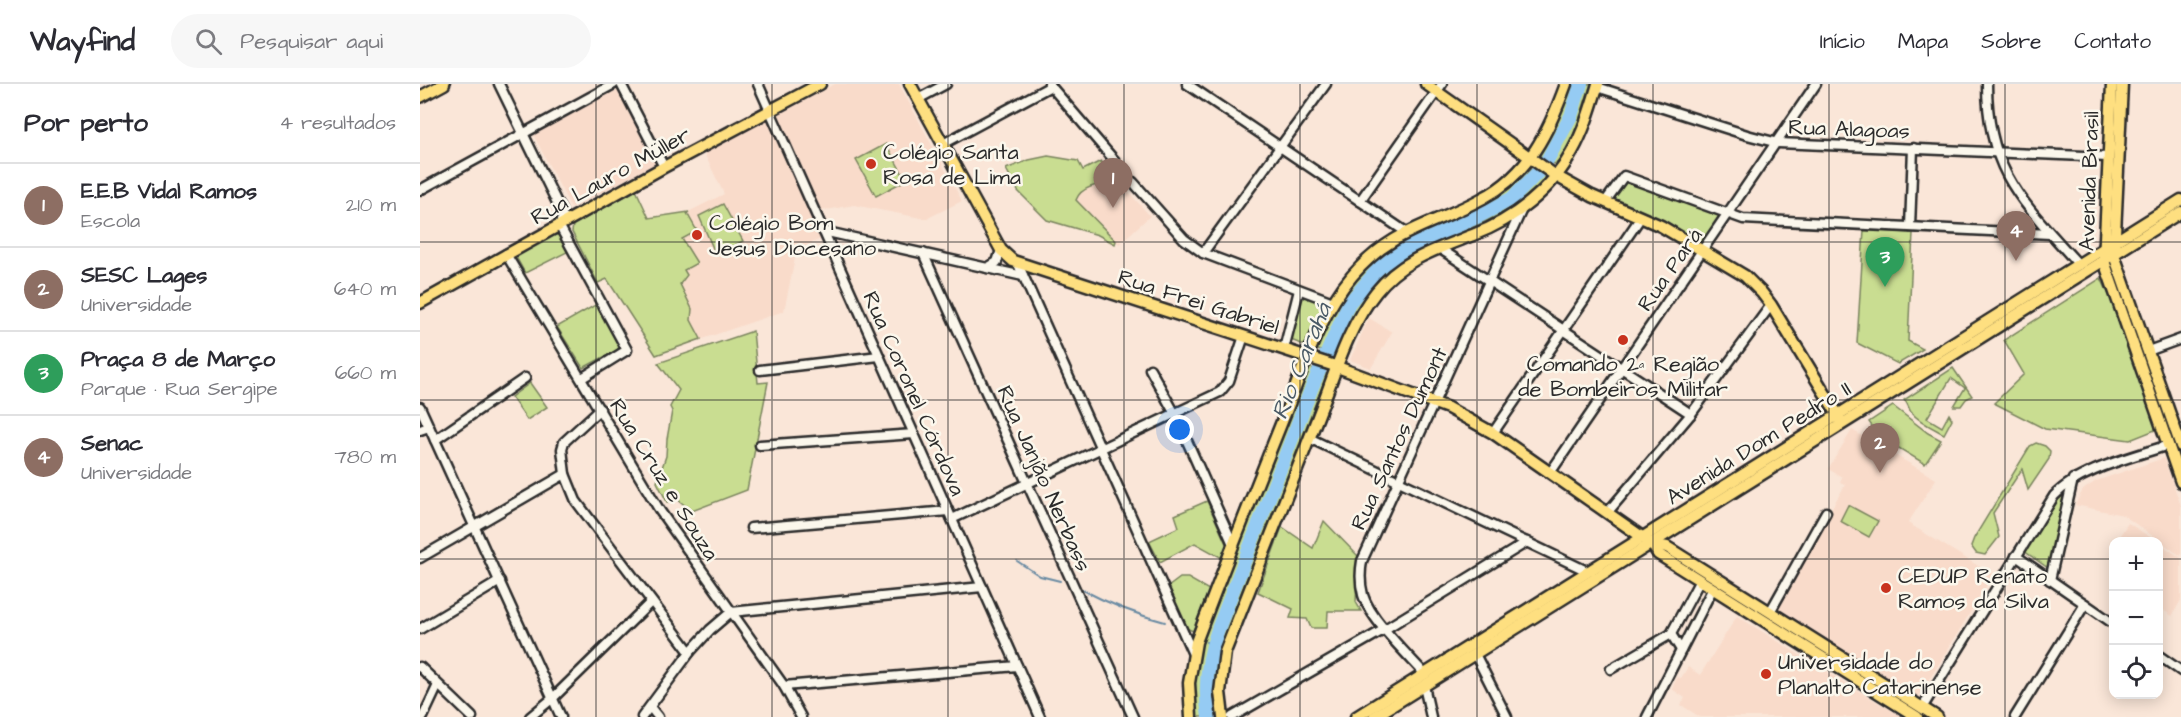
<!DOCTYPE html>
<html lang="pt">
<meta charset="utf-8">
<style>
:root{--surface:#fff;--page:#f7f7f7;--text:#2b2b33;--muted:#7c7c81;--line:#e1e1e2;--accent:#0f766e}
body{margin:0;font-family:"Architects Daughter",sans-serif;background:var(--page);color:var(--text)}
.controls{position:absolute;right:18px;bottom:18px;display:grid;overflow:hidden;border-radius:12px;box-shadow:0 3px 15px #0003}
.controls button{width:54px;height:54px;display:grid;place-items:center;padding:0;border:0;border-bottom:2px solid var(--line);background:var(--surface);color:var(--text);font:30px sans-serif}
.you{position:absolute;left:760px;top:346px;width:21px;height:21px;margin:-15px;border:4px solid #fff;border-radius:50%;background:#1a73e8;box-shadow:0 0 0 9px #1a73e833}
.badge{display:grid;place-items:center;width:39px;height:39px;border-radius:50%;background:var(--accent);color:#fff;font-size:20px;font-weight:700}
.pin{position:absolute;translate:-50% -50px;filter:drop-shadow(0 2px 3px #0008)}
.pin::after{content:'';position:absolute;top:32px;width:21px;height:18px;background:inherit;clip-path:polygon(0 0,100% 0,50% 100%)}
.list{margin:0;padding:0;list-style:none}
h2{display:flex;justify-content:space-between;align-items:center;height:78px;margin:0;padding:0 24px;font-size:26px}
h2 small{font-size:20px;font-weight:400;color:var(--muted)}
.list li{display:grid;grid-template-columns:39px 1fr auto;gap:18px;align-items:center;box-sizing:border-box;height:84px;padding:0 24px;border-top:2px solid var(--line)}
.list b{display:block;font-size:22px;white-space:nowrap}
.list p{margin:0;font-size:20px;white-space:nowrap;color:var(--muted)}
.list em{font-size:20px;font-style:normal;color:var(--muted)}
.icon{flex:none;width:33px;height:33px;fill:none;stroke:currentColor;stroke-width:2;stroke-linecap:round;stroke-linejoin:round}
.map{position:relative;flex:none;width:1761px;height:633px;overflow:hidden}
header{display:flex;align-items:center;gap:36px;box-sizing:border-box;height:84px;padding:0 30px;background:var(--surface);border-bottom:2px solid var(--line)}
header strong{font-size:28px}
nav{display:flex;gap:33px;margin-inline-start:auto;font-size:21px}
.search{width:420px;height:54px;background:var(--page);display:flex;align-items:center;gap:15px;box-sizing:border-box;padding:0 21px;border-radius:33px;color:var(--muted);font-size:22px}
main{display:flex}
aside{flex:1;background:var(--surface)}
.map>svg:first-child{display:block}
.built{fill:#f9dbca}
.green{fill:#c9dd91;stroke:#7a845e;stroke-width:1.5}
.lines{fill:none;stroke-linecap:round;stroke-linejoin:round}
.stream{stroke:#6b8ba3;stroke-width:2}
.river{stroke:#95cbf3;stroke-width:14}
.minor-casing{stroke:#2b2b2b;stroke-width:13}
.major-casing{stroke:#2b2b2b;stroke-width:15}
.minor{stroke:#fbf7ec;stroke-width:8}
.major{stroke:#fedf80;stroke-width:10}
.grid{fill:none;stroke:#2b2b2b;stroke-width:1.5;stroke-opacity:0.55}
.poi-dot{fill:#c8321e;stroke:#fbf7ec;stroke-width:2}
.labels{text-anchor:middle;stroke-width:5;stroke-linejoin:round;paint-order:stroke}
.street-label{font-size:22px;fill:#2b2b2b;stroke:#fbf7ec}
.poi-label{font-size:22px;fill:#2b2b2b;stroke:#fbf7ec;text-anchor:start}
.water-label{font-size:24px;font-style:italic;fill:#4b5b67;stroke:#fbf7ec}
</style>
<header>
<strong>Wayfind</strong>
<div class="search"><svg class="icon" aria-label="search" viewBox="0 0 24 24"><circle cx="10" cy="10" r="6"/><path d="M15 15l6 6"/></svg>Pesquisar aqui</div>
<nav><a>Início</a><a>Mapa</a><a>Sobre</a><a>Contato</a></nav>
</header>
<main>
<aside>
<h2>Por perto<small>4 resultados</small></h2>
<ul class="list">
<li><span class="badge" style="background:#8d6e63">1</span><div><b>E.E.B Vidal Ramos</b><p>Escola</p></div><em>210 m</em></li>
<li><span class="badge" style="background:#8d6e63">2</span><div><b>SESC Lages</b><p>Universidade</p></div><em>640 m</em></li>
<li><span class="badge" style="background:#2e9e5b">3</span><div><b>Praça 8 de Março</b><p>Parque · Rua Sergipe</p></div><em>660 m</em></li>
<li><span class="badge" style="background:#8d6e63">4</span><div><b>Senac</b><p>Universidade</p></div><em>780 m</em></li>
</ul>
</aside>
<div class="map">
<svg width="1761" height="633" viewBox="0 0 1761 633">
<rect width="100%" height="100%" fill="#fae6d8"/>
<filter id="ink" filterUnits="userSpaceOnUse"><feTurbulence type="fractalNoise" baseFrequency=".0167" numOctaves="2"/><feDisplacementMap in="SourceGraphic" scale="12" xChannelSelector="R" yChannelSelector="G"/><feConvolveMatrix kernelMatrix="1 2 1 2 8 2 1 2 1" color-interpolation-filters="sRGB"/></filter>
<g filter="url(#ink)">
<g class="built">
<path d="M415,0h64l63,117 -36,18 -72,-14 -34,6 -45,-97z"/>
<path d="M199,5l40,73 -88,46 -38,-74z"/>
<path d="M347,34l54,121 -24,10 -13,62 -128,44 -49,-76 -9,4 -26,-51 1,-7 63,-35 13,28 39,-6 36,-18 -21,-43z"/>
<path d="M681,77l49,55 -31,28 -43,-44 7,-30z"/>
<path d="M949,234l23,14 -21,36 -21,-8z"/>
<path d="M1432,346l84,49 -28,44 85,52 -76,125 -144,-90 72,-125 -5,-3 2,-5 -14,-8z"/>
<path d="M1744,374l17,48v50l-58,-41 -48,-10 8,-15 13,-9z"/>
<path d="M1708,439l28,18h-40z"/>
<path d="M1739,459l22,15v42l-9,16 -13,-9z"/>
<path d="M1317,532l123,76 43,25h-203l-19,-12 4,-7 -13,-9 5,-12 4,1 7,-11 12,8z"/>
</g>
<g class="green">
<path d="M1151,0h20c-7,18 -21,74 -37,80l-14,-8 -1,-3 17,-30z"/>
<path d="M466,60l20,36 -30,16 -20,-36z"/>
<path d="M628,72l30,5 5,9 18,-9 18,21c-15,2 -37,2 -43,18l40,41 -1,3 -17,-9 -51,-15 -29,-29 -12,-22 23,-9z"/>
<path d="M1111,85l13,7v3c-16,18 -37,33 -60,43 -30,13 -61,21 -87,42 -30,23 -44,59 -61,92l-21,-7 18,-41 32,-41 20,-17 31,-18 62,-25 24,-15z"/>
<path d="M1206,95l100,36 -24,34 -94,-47z"/>
<path d="M216,106l13,28 40,-6 -2,1 10,18 -15,8 15,24 -13,7 3,5 -7,9 12,25 -1,11 10,19 -45,16 -49,-76 -9,4 -26,-51 1,-7z"/>
<path d="M303,120l20,37 -27,14 -17,-39z"/>
<path d="M1444,146l49,3 -5,108 15,8 -25,15 -41,-21z"/>
<path d="M133,150l8,2 8,15 -44,22 -9,-16 1,-3z"/>
<path d="M1681,194l22,47 32,90v15l-25,10 -85,-11 -51,-26 30,-29 -20,-34z"/>
<path d="M882,210l23,8 -19,44 -15,-6z"/>
<path d="M177,220l22,43 -2,3 -34,18 -26,-41z"/>
<path d="M333,247l5,52 10,-1 -21,108 -55,21 -15,-12 -10,3 -10,-20 9,-26 1,-17 5,-28 -2,-4 9,-17 -21,-27z"/>
<path d="M888,283l19,7 -105,268c-6,25 -8,49 -3,75h-25l-2,-27 5,-42z"/>
<path d="M1533,284l19,28 -6,3 -5,7h-7l11,-18 -14,-10 -24,40 15,9 7,-13 3,5 -8,15c-11,-6 -25,-12 -33,-22 -3,-4 -2,-8 -7,-12z"/>
<path d="M110,299l17,24 -20,13 -16,-23z"/>
<path d="M1473,322l35,27 13,7 -16,24 -46,-28 -10,-14z"/>
<path d="M1616,359l9,3 5,5 -1,8 -21,31 -6,-21 -29,44 6,24 -14,18 -9,-2 -5,-7 3,-8 56,-92z"/>
<path d="M1645,405l-17,79 -24,-17z"/>
<path d="M787,417l20,45 -5,12 -27,-15 -35,19 -11,-21 30,-14 -4,-12z"/>
<path d="M1428,421l30,16 -9,16 -29,-16z"/>
<path d="M904,437l34,35 -2,46 5,9h-33l-1,17h-16l-4,-9 -17,-1 3,-9 -35,-17 24,-65 31,21z"/>
<path d="M760,494h8l21,12 -16,41 -7,-3 -18,-41z"/>
</g>
<g class="lines">
<g class="stream">
<path d="M597,477l23,15 20,5"/>
<path d="M659,504c28,15 55,26 86,34"/>
<path d="M786,558l6,3"/>
</g>
<path class="river" d="M789,633c-5,-29 -1,-60 9,-88l94,-242 37,-84 32,-37 22,-16 78,-35 32,-17 31,-32 27,-50 10,-32"/>
<g class="minor-casing">
<g id="minor">
<path d="M79,0l63,129 1,3 -4,9 68,125 -45,28"/>
<path d="M201,0l43,83"/>
<path d="M338,0l282,633"/>
<path d="M629,0l66,77"/>
<path d="M767,0l219,148"/>
<path d="M1567,0c0,89 37,119 92,181"/>
<path d="M1177,3l150,48 31,8 330,14"/>
<path d="M498,15l28,-15"/>
<path d="M523,60l108,-58"/>
<path d="M713,98l51,57 19,14 130,49"/>
<path d="M0,106l194,-106"/>
<path d="M940,117l82,-117"/>
<path d="M1185,118l19,-26 119,43 307,15"/>
<path d="M1490,143l3,-79"/>
<path d="M403,147l200,45"/>
<path d="M1019,164l252,166"/>
<path d="M503,169l210,464"/>
<path d="M783,169l123,-169"/>
<path d="M86,170l154,257 124,175 17,31"/>
<path d="M598,180l175,390"/>
<path d="M567,184l10,-6 4,-12"/>
<path d="M864,265l15,-59"/>
<path d="M1728,267l33,-12"/>
<path d="M730,285l25,45 58,130"/>
<path d="M340,286l119,-14"/>
<path d="M0,323l141,310"/>
<path d="M180,325l-36,33 -2,7 3,25 11,27 114,151"/>
<path d="M0,346l9,-3"/>
<path d="M1073,349l148,-216"/>
<path d="M889,354l278,133"/>
<path d="M15,356l90,-62"/>
<path d="M340,361l154,-11"/>
<path d="M1130,389l266,-389"/>
<path d="M1187,429l84,-99 80,-109"/>
<path d="M532,435l268,-127 9,-11 15,-45"/>
<path d="M331,444l197,-17"/>
<path d="M1596,472l98,68"/>
<path d="M0,474l145,-84"/>
<path d="M1630,496l23,-101"/>
<path d="M1350,528l56,-100"/>
<path d="M0,545l80,-48"/>
<path d="M1261,566l-10,-16 29,-54"/>
<path d="M1055,570l32,63"/>
<path d="M1738,571l23,16"/>
<path d="M0,583l52,50"/>
<path d="M1191,585l60,-35"/>
<path d="M1005,590c-18,-20 -55,-55 -62,-79 -3,-11 -3,-23 -1,-34l160,-352"/>
<path d="M364,602l233,-20"/>
<path d="M1004,602l7,31"/>
<path d="M230,623l8,10"/>
<path d="M1502,624l132,-212c25,-27 80,-39 114,-51"/>
<path d="M3,633l15,-32"/>
<path d="M110,633l23,-19 98,-96"/>
<path d="M222,633l48,-65 20,-22 21,-18 251,-25"/>
<path d="M812,633l153,-88 142,-87"/>
<path d="M1227,633l66,-129"/>
<path d="M1595,633l70,-113"/>
</g>
</g>
<g class="major-casing">
<g id="major">
<path d="M490,0l91,166 12,11 319,104 116,43 45,25 159,111 15,3 270,170"/>
<path d="M1006,0l130,92 36,20 69,30 84,50 17,17 9,12 67,110 2,6"/>
<path d="M1692,0l-8,177 77,221"/>
<path d="M1702,0l-8,171 67,191"/>
<path d="M0,13l24,-13"/>
<path d="M0,219l244,-136 156,-83"/>
<path d="M1232,460l6,10 259,163"/>
<path d="M771,633l-2,-34 7,-41c29,-77 59,-153 89,-228 19,-47 34,-99 67,-138 41,-48 80,-50 131,-78 46,-24 66,-67 83,-114"/>
<path d="M803,633l-3,-25 5,-40c30,-76 60,-152 90,-228 18,-44 31,-95 61,-132 25,-32 61,-43 97,-57 40,-15 79,-45 99,-83 12,-21 19,-45 26,-68"/>
<path d="M936,633l825,-517"/>
<path d="M954,633l807,-505"/>
</g>
</g>
<use href="#minor" class="minor"/>
<use href="#major" class="major"/>
</g>
</g>
<path class="grid" d="M176,0v633M352,0v633M528,0v633M704,0v633M880,0v633M1057,0v633M1233,0v633M1409,0v633M1585,0v633M0,158h1761M0,316h1761M0,475h1694M1738,475h23"/>
<g class="poi-dot">
<circle cx="451" cy="80" r="6"/>
<circle cx="277" cy="151" r="6"/>
<circle cx="1203" cy="256" r="6"/>
<circle cx="1466" cy="504" r="6"/>
<circle cx="1346" cy="590" r="6"/>
</g>
<g class="labels">
<g class="street-label">
<text transform="translate(1429 44) rotate(2)" y="8">Rua Alagoas</text>
<text transform="translate(190 91) rotate(-29)" y="8">Rua Lauro Müller</text>
<text transform="translate(1668 97) rotate(-88)" y="8">Avenida Brasil</text>
<text transform="translate(1249 185) rotate(-55)" y="8">Rua Pará</text>
<text transform="translate(779 217) rotate(18)" y="8">Rua Frei Gabriel</text>
<text transform="translate(495 309) rotate(66)" y="8">Rua Coronel Córdova</text>
<text transform="translate(978 354) rotate(-65)" y="8">Rua Santos Dumont</text>
<text transform="translate(1338 358) rotate(-32)" y="8">Avenida Dom Pedro II</text>
<text transform="translate(625 394) rotate(66)" y="8">Rua Janjão Nerbass</text>
<text transform="translate(245 395) rotate(58)" y="8">Rua Cruz e Souza</text>
</g>
<g class="poi-label">
<text x="463" y="75">Colégio Santa<tspan x="463" dy="25">Rosa de Lima</tspan></text>
<text x="289" y="146">Colégio Bom<tspan x="289" dy="25">Jesus Diocesano</tspan></text>
<text x="1203" y="287" text-anchor="middle">Comando 2ª Região<tspan x="1203" dy="25">de Bombeiros Militar</tspan></text>
<text x="1478" y="499">CEDUP Renato<tspan x="1478" dy="25">Ramos da Silva</tspan></text>
<text x="1358" y="585">Universidade do<tspan x="1358" dy="25">Planalto Catarinense</tspan></text>
</g>
<g class="water-label">
<text transform="translate(881 277) rotate(-68)" y="8">Rio Carahá</text>
</g>
</g>
</svg>
<div class="controls">
<button>+</button>
<button>−</button>
<button><svg class="icon" aria-label="locate" viewBox="0 0 24 24"><circle cx="12" cy="12" r="6"/><path d="M12 2v4M12 18v4M2 12h4M18 12h4"/></svg></button>
</div>
<div class="you"></div>
<div class="pin badge" style="left:693px;top:124px;background:#8d6e63">1</div>
<div class="pin badge" style="left:1460px;top:389px;background:#8d6e63">2</div>
<div class="pin badge" style="left:1465px;top:203px;background:#2e9e5b">3</div>
<div class="pin badge" style="left:1596px;top:177px;background:#8d6e63">4</div>
</div>
</main>
